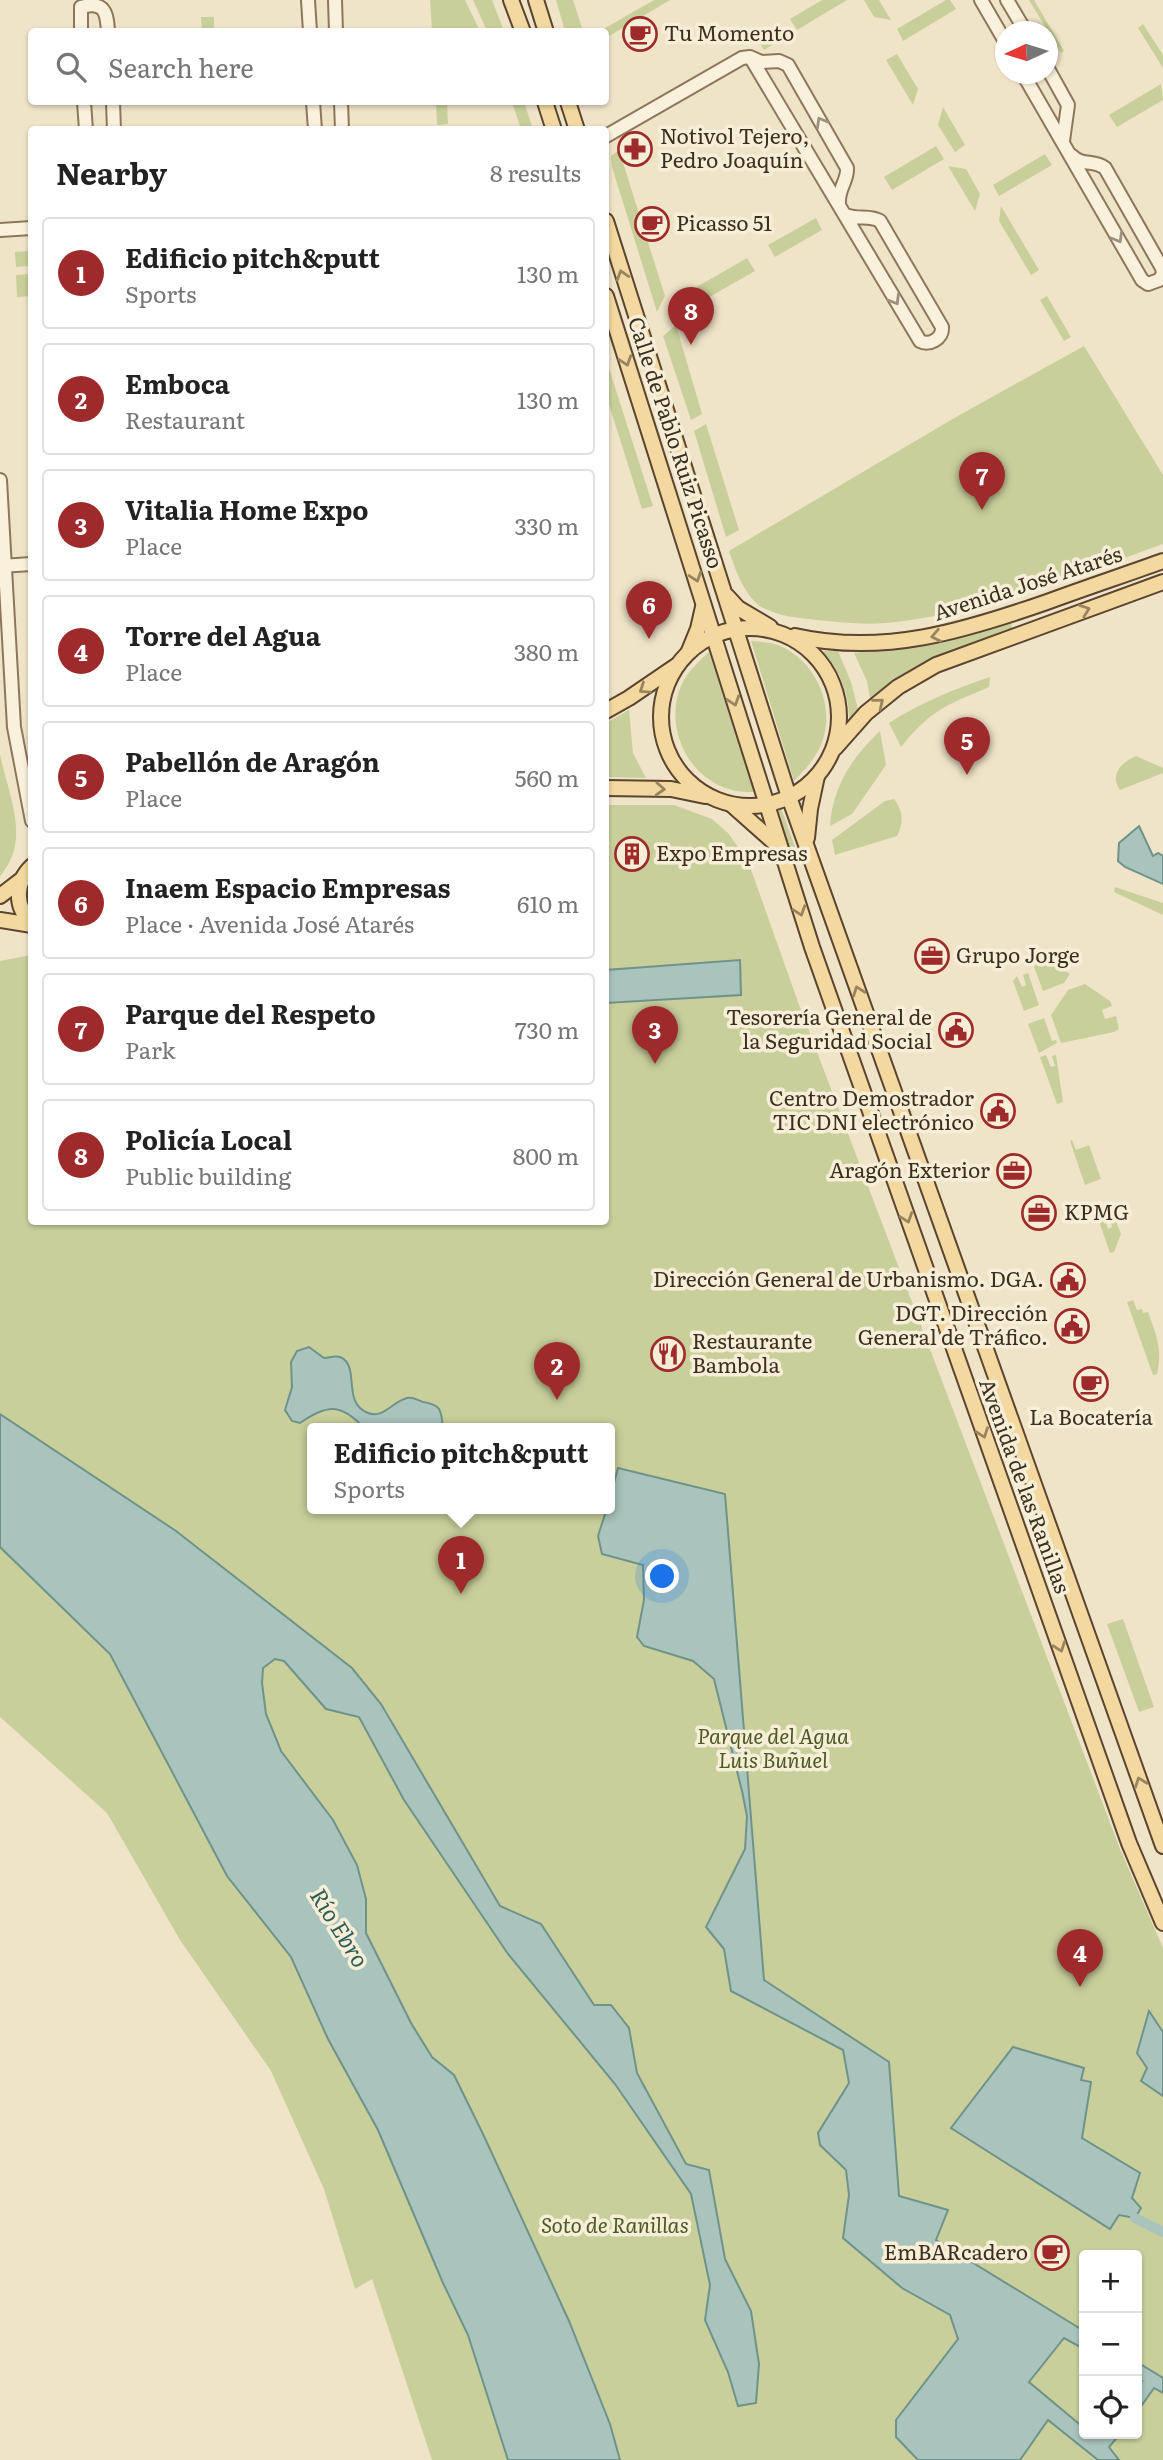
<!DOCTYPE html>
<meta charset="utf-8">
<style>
:root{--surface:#fff;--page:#f6f6f6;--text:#222;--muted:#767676;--line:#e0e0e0;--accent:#9e2a2b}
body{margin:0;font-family:Literata,serif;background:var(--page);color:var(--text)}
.controls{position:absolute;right:21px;bottom:21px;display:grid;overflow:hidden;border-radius:7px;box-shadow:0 2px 5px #0004}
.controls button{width:63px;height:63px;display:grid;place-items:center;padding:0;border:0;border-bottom:2px solid var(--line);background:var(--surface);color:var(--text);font:35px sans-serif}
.compass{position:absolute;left:995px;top:21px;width:63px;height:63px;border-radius:50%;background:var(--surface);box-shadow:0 2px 5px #0004;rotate:266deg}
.you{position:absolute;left:663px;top:1577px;width:24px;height:24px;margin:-18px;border:5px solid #fff;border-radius:50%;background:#1a73e8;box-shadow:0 0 0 10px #1a73e833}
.badge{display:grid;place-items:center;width:46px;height:46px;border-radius:50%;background:var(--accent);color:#fff;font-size:23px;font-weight:700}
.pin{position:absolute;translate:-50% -58px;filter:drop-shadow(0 2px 4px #0008)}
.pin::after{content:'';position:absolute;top:37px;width:24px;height:21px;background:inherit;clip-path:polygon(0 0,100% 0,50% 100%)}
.popup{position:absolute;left:307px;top:1423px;width:308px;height:91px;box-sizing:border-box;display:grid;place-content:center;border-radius:7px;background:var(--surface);filter:drop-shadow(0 2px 5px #0005);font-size:23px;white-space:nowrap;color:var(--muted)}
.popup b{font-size:26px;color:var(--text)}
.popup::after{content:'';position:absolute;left:50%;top:100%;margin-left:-14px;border:14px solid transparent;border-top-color:var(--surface)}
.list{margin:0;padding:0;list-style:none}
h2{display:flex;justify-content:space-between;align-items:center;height:91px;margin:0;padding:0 28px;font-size:30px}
h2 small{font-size:23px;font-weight:400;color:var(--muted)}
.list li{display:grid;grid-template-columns:46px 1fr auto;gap:21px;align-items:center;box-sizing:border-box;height:112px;margin:0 14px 14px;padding:0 14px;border:2px solid var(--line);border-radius:7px}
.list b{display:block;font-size:26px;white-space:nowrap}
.list p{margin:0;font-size:23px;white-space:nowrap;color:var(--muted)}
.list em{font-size:23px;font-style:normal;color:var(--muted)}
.icon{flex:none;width:38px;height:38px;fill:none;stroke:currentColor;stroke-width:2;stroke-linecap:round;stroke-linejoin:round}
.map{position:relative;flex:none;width:1163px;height:2460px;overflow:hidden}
.search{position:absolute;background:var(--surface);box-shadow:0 2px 5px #0004;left:28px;top:28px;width:581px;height:77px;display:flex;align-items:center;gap:18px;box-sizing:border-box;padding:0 24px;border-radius:7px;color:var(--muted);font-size:26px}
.panel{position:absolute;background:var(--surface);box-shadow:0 2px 5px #0004;left:28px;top:126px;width:581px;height:1099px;border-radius:7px}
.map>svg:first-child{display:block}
.green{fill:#c9cf9b;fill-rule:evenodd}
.water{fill:#a9c4bc;stroke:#6f938a;stroke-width:2}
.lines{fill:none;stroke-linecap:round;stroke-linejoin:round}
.canal{stroke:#a9c4bc;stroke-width:10}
.minor-casing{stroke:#8d765c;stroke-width:16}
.major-casing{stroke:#5b4430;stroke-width:18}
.minor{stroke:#faf1dc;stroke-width:12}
.major{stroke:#f3d9a0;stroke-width:14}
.oneway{stroke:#9c907e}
.oneway2{stroke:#988460}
.labels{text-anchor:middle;stroke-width:7;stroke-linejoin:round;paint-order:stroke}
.poi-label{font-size:21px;fill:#3d2e20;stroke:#f7eed8;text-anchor:start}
.street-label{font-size:21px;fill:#3d2e20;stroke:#f7eed8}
.park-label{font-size:21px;font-style:italic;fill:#4d5a26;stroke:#f7eed8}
.water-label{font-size:23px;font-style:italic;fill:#2f5d5a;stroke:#f7eed8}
</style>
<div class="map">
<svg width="1163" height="2460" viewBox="0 0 1163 2460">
<rect width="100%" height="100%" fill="#f0e4c8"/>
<g class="green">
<path d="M430,0h35l15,31h-48z"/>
<path d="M473,0h19l12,31h-17z"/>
<path d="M556,0h17l10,31h-18z"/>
<path d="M654,0h16l-64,38v-6l-6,-1z"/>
<path d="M822,0h25l-50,30 -7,-11z"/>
<path d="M864,0h15l12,20 -17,-3z"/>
<path d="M946,0h4l6,9 -53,32 -6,-12z"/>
<path d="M1029,0h5l30,51 -3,2z"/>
<path d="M201,17h13v14h-12z"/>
<path d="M1143,24l20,31v13l-25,-40z"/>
<path d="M780,25l6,12 -22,13 -7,-12z"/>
<path d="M897,54l21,35 -5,16 -27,-45z"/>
<path d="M1161,84l2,16 -46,27 -8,-12z"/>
<path d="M436,102h11l1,22 -11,1z"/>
<path d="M512,102h12l9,27h-12z"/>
<path d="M943,107l22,38 -10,7 -17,-27z"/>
<path d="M936,146l8,13 -52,31 -8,-13z"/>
<path d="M619,150l46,146 -8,16 -45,-145 -1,-11z"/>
<path d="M1045,154l7,11 -53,31 -6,-11z"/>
<path d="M948,166l18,3 14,25 -5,17z"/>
<path d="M1001,206l38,64 -8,5 -32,-54z"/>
<path d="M816,218l6,12 -47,27 -7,-12z"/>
<path d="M31,251v15l-15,1 -1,-15z"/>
<path d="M747,258l8,13 -72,41 -7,-13z"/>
<path d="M31,274v22l-14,1 -1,-22z"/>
<path d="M1047,296l24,41 -7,4 -24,-41z"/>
<path d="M676,325l26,89 -11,6 -28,-84z"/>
<path d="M1084,346l79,129v69c-86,31 -185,71 -277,79 -23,2 -47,-1 -69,-3 -19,-2 -46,-4 -61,-17 -14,-14 -21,-34 -27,-52l227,-134z"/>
<path d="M606,359l47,147 -11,3 -36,-114z"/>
<path d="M706,424l33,106 -13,7 -32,-106z"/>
<path d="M1011,622l1,6c-51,19 -99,37 -142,71l-3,-18 -13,-28 92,-11z"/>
<path d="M751,641c9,1 18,1 27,4 40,16 61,67 40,106 -6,11 -15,21 -24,30z"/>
<path d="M822,651h16l13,31 7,27 -9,10c0,-26 -9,-49 -27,-68z"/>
<path d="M709,652l45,140c-7,0 -15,0 -22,-2 -43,-11 -66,-59 -53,-99 6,-17 18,-28 30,-39z"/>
<path d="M990,677l-1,10c-44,19 -57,22 -88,60l-12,-24c32,-21 66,-34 101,-46z"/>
<path d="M629,710l4,43 13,25 -40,-1v-54z"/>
<path d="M880,731l6,34 -34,49 -22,12c2,-38 22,-69 50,-95z"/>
<path d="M0,754c8,41 32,86 0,122z"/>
<path d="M1136,756l27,12v5l-43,17c-11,-16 2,-28 16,-34z"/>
<path d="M894,799c9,11 10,24 3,37l-62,19 -3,-15 53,-39z"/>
<path d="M606,805h68l38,14 16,14 20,28 50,141 322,847 43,99v512h-543l-10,-36 -156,-349 -22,-18 -21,-34 -45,-90v-34l-33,-79 -52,-69 -15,-37 -4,-31 1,-15 12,-9 9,2 42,48 33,8 45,83 104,154 107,130 76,110 19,91 -5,35 23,52 10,33 18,-2 3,-39 -8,-53 -26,-52 -16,-89 -23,-5 -49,-92 -8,-46 -35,-21 -53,-82 -41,-18 -118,-202 -30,-36 -176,-137 -176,-117v-453l31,-6 1,267h574zM312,1428h298v80h-298zM1084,2255h53v179h-53z"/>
<path d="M781,808l19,52 -7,2 -15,-53z"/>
<path d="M1115,887l48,16v12l-49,-23z"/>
<path d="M1041,954l29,20 -6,9 -21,8 -9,-24z"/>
<path d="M1028,973l11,32 -15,6 -11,-30 4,-5 5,11 4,-2 -3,-10z"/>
<path d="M1085,984l25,17 2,5 -10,4 3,9 11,-3 3,13 -5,3 -53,11 -10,-28 17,-25z"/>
<path d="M1044,1018l8,23 4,-1 1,3 -18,10 -11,-29z"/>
<path d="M1046,1055l5,12 4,-1 -3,-10 4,-1 7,47 -6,2 -17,-47z"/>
<path d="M1072,1140l4,10 13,-5 12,34 -16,6 -15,-44z"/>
<path d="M1102,1211l6,18 4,-2 -2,-10 4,-1 7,18 -7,18 -4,1 -14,-40z"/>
<path d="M1133,1300l4,10 5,-1 1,4 5,-1c8,22 15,38 9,62l-4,1 -26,-73z"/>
<path d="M0,1547l110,107 117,222 64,81 37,82 50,91 90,205 40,125h-76l-60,-181 -17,10 -31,-100 -53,-118 -91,-131 -73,-127 -107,-96z"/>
<path d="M1123,1619l31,88 -15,5 -32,-88z"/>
</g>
<g class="water">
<path d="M1139,826l14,30 5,-3 5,3v28l-38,-17 -7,-6 1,-18z"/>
<path d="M740,960l1,35 -135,8v-33z"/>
<path d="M309,1347l15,11c5,0 10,-3 16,-1 21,8 1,46 28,56 16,6 25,-12 39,-15 7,-1 10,2 16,4 19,3 18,8 20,26h-79c-23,-25 -37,-24 -64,-5l-8,-2 -7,-11 7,-23 -1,-25 6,-11z"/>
<path d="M0,1414l176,117 176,137 29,36 119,202 41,18 53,81h17l18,23 8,45 49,91 23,6 16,89 26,52 8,53 -3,39 -18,3 -10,-34 -23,-52 5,-35 -19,-91 -76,-110 -107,-130 -104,-154 -45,-83 -33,-8 -42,-48 -9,-2 -12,9 -1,15 4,31 15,37 52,69 24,45 9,34v34l45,90 21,34 22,18 29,59 86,187 41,103 10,36h-112l-40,-125 -25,-52 -65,-153 -50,-91 -37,-82 -64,-81 -117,-222 -110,-107z"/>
<path d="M618,1468l107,26 39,486 125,82 10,134 49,14 -12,30 148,91v18l-20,-11 -35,44 55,46v6h36l-11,13 10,13h-21l-50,-40 -28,40h-102l-22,-23v-17l62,-81 -8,-24 -48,-27 -59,-50 6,-43 -3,-25 -26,-25 -2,-12 31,-50 -6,-33 -112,-59 -7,-42 -18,-22 39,-78 2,-33 -5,-25 -28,-112 -21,-18 -49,-15 -7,-9 7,-37 -1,-35 -41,-11 -4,-18 9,-28h3v-10z"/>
<path d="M1149,2011l14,21v64l-22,-15 6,-13 -10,-15z"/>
<path d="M1013,2047l71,21 -3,12 10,2 -9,56 58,35 -8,25 9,10 -6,10 -16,-3 -9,14 -159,-101z"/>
<path d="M1137,2362l26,16v15l-9,-5 -17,24v-25l5,-6 -5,-3z"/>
</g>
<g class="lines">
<path class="canal" d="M1135,2218l28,14"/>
<g class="minor-casing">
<g id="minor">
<path d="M308,0l2,32"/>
<path d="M335,0l1,32"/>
<path d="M981,0l25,43"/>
<path d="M1007,0l19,32"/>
<path d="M81,32v-25c25,-7 26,8 27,25"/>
<path d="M752,60l168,281c9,5 23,-2 22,-14l-62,-106c-10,-6 -23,-1 -34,-6"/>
<path d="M1048,69l20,36 -5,36"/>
<path d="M1023,74l119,206 6,4 11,-4 4,-6 -1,-6 -57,-100c-12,-9 -22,-1 -34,-13"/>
<path d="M84,102l2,28"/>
<path d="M113,102l1,28"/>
<path d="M313,102l2,28"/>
<path d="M341,102l1,28"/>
<path d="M606,136l136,-78 8,-1 11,5 18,-1 9,4 59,103c1,13 -9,20 -8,35"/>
<path d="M0,230l32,-2"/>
<path d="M0,480l14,247 18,94"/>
<path d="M0,566l32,-2"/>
</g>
</g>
<g class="major-casing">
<g id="major">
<path d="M511,0l12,32"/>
<path d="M536,0l10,32"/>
<path d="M545,102l9,28"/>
<path d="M568,102l9,28"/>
<path d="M606,221l183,576 374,1049"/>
<path d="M606,296l206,651 317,896 34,80"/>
<path d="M727,596l11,12 32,19"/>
<circle cx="750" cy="717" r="89"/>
<path d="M795,636c88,20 169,-5 252,-34 38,-14 77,-27 116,-41"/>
<path d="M689,651l9,-22 5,-22"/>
<path d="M606,711l23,-13 47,-32"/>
<path d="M835,748l31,-35 32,-26 38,-22 227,-83"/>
<path d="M606,788l65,1 34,7"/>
<path d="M732,805l45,40"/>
<path d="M807,838l3,-29 7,-33"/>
<path d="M32,866c-17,16 -18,41 0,57"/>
<path d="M0,896l21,-16"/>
<path d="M0,920l32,5"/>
</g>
</g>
<use href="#minor" class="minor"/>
<use href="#major" class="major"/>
</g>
<defs><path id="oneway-chevron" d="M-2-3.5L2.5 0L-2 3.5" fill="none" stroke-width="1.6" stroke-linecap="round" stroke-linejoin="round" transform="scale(1.75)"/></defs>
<g class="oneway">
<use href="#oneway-chevron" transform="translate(821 122) rotate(-120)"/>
<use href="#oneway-chevron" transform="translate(1118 238) rotate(60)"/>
<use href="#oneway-chevron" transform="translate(895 300) rotate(59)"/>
</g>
<g class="oneway2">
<use href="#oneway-chevron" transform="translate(622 275) rotate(-107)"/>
<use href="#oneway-chevron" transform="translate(626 361) rotate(72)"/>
<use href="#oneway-chevron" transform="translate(696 577) rotate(72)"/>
<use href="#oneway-chevron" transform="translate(1085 610) rotate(-20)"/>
<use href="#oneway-chevron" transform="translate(936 636) rotate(169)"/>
<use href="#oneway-chevron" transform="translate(644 689) rotate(146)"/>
<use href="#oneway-chevron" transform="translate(734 701) rotate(72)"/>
<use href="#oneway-chevron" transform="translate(879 703) rotate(-39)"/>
<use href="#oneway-chevron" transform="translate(660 789) rotate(3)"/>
<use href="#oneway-chevron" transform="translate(800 911) rotate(72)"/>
<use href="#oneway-chevron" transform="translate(858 991) rotate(-110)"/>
<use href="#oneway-chevron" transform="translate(907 1218) rotate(71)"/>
<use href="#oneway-chevron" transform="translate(983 1433) rotate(70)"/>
<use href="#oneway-chevron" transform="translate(1060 1647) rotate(70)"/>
<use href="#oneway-chevron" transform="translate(1140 1782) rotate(-110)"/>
</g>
<defs>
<g id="cafe-ring" transform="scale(1.75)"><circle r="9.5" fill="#f7eed8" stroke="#9e2a2b" stroke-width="1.5"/><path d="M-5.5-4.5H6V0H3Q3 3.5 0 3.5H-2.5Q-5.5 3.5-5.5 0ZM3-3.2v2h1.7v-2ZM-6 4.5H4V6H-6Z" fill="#9e2a2b"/></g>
<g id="pharmacy-ring" transform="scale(1.75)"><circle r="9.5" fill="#f7eed8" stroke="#9e2a2b" stroke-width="1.5"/><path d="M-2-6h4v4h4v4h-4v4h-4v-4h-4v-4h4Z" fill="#9e2a2b"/></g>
<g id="building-ring" transform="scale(1.75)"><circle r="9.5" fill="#f7eed8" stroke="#9e2a2b" stroke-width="1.5"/><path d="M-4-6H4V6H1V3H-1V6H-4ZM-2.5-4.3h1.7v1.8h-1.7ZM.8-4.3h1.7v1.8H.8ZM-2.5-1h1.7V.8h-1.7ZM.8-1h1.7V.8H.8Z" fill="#9e2a2b"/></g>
<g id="office-ring" transform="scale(1.75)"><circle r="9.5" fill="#f7eed8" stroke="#9e2a2b" stroke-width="1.5"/><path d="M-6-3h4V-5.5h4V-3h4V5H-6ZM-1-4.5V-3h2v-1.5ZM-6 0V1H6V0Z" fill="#9e2a2b"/></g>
<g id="civic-ring" transform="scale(1.75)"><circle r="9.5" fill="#f7eed8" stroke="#9e2a2b" stroke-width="1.5"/><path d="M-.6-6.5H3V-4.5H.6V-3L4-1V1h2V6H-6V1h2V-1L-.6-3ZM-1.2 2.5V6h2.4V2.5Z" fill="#9e2a2b"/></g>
<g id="restaurant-ring" transform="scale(1.75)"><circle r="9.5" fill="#f7eed8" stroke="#9e2a2b" stroke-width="1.5"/><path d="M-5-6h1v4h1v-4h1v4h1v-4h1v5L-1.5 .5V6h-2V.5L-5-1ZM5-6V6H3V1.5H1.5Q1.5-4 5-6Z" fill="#9e2a2b"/></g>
</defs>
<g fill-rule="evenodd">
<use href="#cafe-ring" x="640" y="34"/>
<use href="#pharmacy-ring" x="635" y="149"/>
<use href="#cafe-ring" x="652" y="224"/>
<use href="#building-ring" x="632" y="854"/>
<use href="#office-ring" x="932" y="956"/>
<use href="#civic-ring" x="956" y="1030"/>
<use href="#civic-ring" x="998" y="1111"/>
<use href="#office-ring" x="1014" y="1171"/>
<use href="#office-ring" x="1039" y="1213"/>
<use href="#civic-ring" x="1068" y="1280"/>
<use href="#civic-ring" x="1072" y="1326"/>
<use href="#restaurant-ring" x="668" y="1354"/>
<use href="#cafe-ring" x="1091" y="1384"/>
<use href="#cafe-ring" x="1052" y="2253"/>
</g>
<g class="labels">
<g class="poi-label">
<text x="664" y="41">Tu Momento</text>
<text x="660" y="144">Notivol Tejero,<tspan x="660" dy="24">Pedro Joaquín</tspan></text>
<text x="676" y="231">Picasso 51</text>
<text x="656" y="861">Expo Empresas</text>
<text x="956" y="963">Grupo Jorge</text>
<text x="932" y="1025" text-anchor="end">Tesorería General de<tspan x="932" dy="24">la Seguridad Social</tspan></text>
<text x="974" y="1106" text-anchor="end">Centro Demostrador<tspan x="974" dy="24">TIC DNI electrónico</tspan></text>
<text x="990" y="1178" text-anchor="end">Aragón Exterior</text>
<text x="1064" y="1220">KPMG</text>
<text x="1044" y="1287" text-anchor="end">Dirección General de Urbanismo. DGA.</text>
<text x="1048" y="1321" text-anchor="end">DGT. Dirección<tspan x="1048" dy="24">General de Tráfico.</tspan></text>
<text x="692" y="1349">Restaurante<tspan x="692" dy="24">Bambola</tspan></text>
<text x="1091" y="1425" text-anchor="middle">La Bocatería</text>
<text x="1028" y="2260" text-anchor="end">EmBARcadero</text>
</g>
<g class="street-label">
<text transform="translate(675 443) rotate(72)" y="7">Calle de Pablo Ruiz Picasso</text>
<text transform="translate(1028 584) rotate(-18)" y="7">Avenida José Atarés</text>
<text transform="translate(1024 1486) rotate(70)" y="7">Avenida de las Ranillas</text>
</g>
<g class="park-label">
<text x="773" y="1744">Parque del Agua<tspan x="773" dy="24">Luis Buñuel</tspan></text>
<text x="615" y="2233">Soto de Ranillas</text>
</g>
<g class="water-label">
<text transform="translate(339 1928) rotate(58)" y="8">Río Ebro</text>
</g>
</g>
</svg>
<div class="controls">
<button>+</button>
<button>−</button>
<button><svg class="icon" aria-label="locate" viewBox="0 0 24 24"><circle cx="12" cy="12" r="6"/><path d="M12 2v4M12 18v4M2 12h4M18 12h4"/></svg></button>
</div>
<svg class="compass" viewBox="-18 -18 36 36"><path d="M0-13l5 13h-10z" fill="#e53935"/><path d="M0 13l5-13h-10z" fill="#767676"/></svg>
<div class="you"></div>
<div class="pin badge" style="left:461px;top:1594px">1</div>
<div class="popup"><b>Edificio pitch&amp;putt</b>Sports</div>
<div class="pin badge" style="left:557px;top:1400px">2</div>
<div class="pin badge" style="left:655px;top:1064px">3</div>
<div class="pin badge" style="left:1080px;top:1987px">4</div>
<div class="pin badge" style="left:967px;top:775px">5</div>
<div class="pin badge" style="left:649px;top:639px">6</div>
<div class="pin badge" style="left:982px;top:510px">7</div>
<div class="pin badge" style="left:691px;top:345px">8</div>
<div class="search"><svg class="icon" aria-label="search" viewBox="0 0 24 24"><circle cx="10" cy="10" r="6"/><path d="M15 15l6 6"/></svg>Search here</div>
<section class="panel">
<h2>Nearby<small>8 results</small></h2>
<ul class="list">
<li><span class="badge">1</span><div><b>Edificio pitch&amp;putt</b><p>Sports</p></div><em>130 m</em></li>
<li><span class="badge">2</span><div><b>Emboca</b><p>Restaurant</p></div><em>130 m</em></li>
<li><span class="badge">3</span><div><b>Vitalia Home Expo</b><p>Place</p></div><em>330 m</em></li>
<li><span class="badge">4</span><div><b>Torre del Agua</b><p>Place</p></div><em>380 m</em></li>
<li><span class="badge">5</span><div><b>Pabellón de Aragón</b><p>Place</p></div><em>560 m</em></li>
<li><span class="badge">6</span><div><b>Inaem Espacio Empresas</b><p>Place · Avenida José Atarés</p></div><em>610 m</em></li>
<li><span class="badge">7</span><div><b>Parque del Respeto</b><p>Park</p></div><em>730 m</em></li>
<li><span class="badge">8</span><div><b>Policía Local</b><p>Public building</p></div><em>800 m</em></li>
</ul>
</section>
</div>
